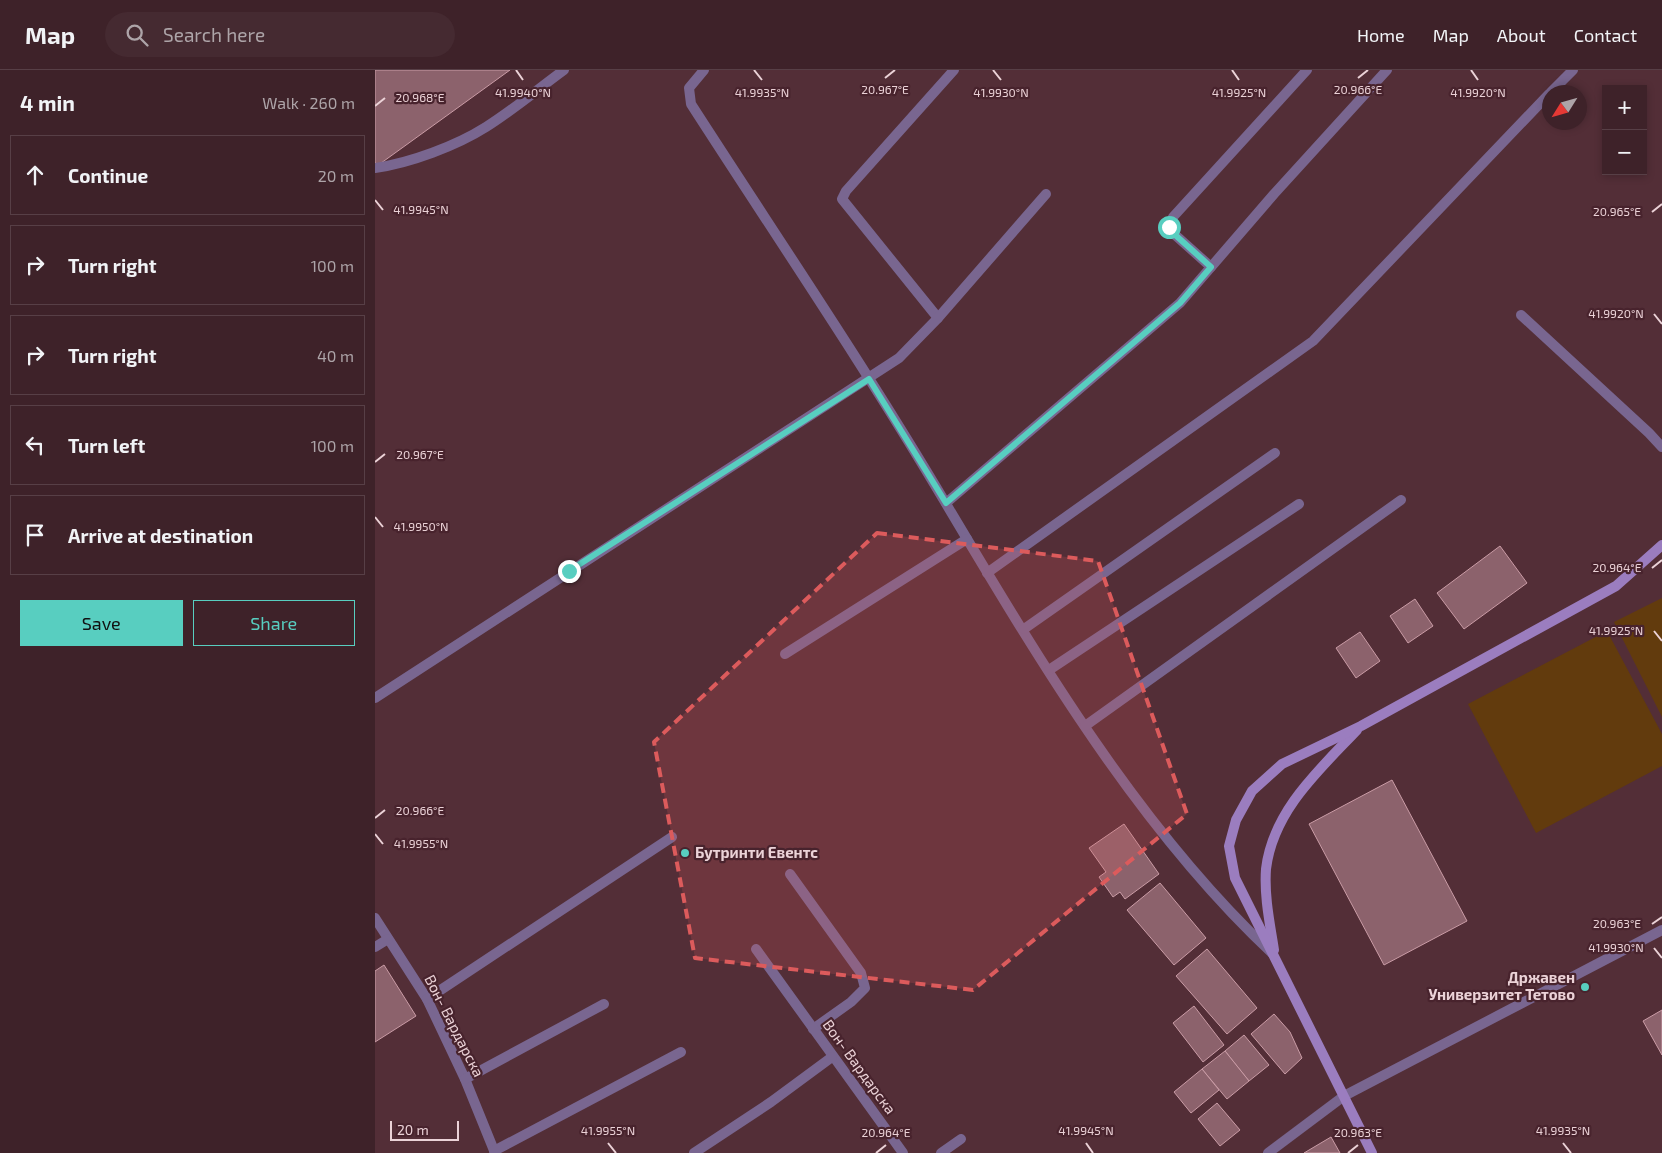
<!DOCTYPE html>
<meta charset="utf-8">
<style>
:root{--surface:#3e2229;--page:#452a31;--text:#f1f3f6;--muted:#ada4a8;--line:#573f46;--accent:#58cec0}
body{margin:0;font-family:"Exo 2",sans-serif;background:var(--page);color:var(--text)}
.controls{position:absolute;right:15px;top:15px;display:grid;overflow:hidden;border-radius:0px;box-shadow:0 2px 8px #0003}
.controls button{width:45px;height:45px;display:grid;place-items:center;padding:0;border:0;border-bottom:1px solid var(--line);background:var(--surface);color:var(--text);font:25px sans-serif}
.compass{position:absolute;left:1167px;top:15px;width:45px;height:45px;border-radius:50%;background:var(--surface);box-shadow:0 2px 8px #0003;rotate:233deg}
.scale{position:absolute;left:15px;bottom:12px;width:69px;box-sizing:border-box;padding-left:5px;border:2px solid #ebd2d7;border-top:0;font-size:14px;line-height:18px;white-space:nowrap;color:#ebd2d7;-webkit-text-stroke:4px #48232d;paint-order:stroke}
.stop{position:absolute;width:15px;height:15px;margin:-11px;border:4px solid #58cec0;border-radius:50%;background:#fff}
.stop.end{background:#58cec0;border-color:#fff;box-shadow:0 1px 5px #0008}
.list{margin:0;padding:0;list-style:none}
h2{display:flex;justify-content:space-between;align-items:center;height:65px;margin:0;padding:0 20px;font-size:21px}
h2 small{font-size:16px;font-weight:400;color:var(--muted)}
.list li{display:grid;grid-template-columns:32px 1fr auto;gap:15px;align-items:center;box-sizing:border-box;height:80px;margin:0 10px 10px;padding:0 10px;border:1px solid var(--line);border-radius:0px}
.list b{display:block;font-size:19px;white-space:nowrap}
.list em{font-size:16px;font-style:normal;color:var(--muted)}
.actions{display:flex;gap:10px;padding:15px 20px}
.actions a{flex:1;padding:11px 0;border:1px solid var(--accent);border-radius:0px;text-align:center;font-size:18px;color:var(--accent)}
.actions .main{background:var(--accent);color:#111}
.icon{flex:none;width:28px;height:28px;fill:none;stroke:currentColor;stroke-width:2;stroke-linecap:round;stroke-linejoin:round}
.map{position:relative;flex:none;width:1287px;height:1083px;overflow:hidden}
header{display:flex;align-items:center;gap:30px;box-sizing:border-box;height:70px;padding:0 25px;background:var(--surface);border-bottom:1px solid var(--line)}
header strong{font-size:24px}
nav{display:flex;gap:28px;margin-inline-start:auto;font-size:18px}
.search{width:350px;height:45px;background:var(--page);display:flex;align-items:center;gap:12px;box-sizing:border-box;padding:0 18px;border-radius:28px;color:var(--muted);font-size:19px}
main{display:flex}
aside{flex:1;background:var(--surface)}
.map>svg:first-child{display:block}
.green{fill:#623b0d}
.building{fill:#8c626c;stroke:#ca9ca6}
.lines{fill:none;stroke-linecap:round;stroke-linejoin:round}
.lane{stroke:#796690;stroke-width:10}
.street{stroke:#796690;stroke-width:10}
.secondary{stroke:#9b7dbf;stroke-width:10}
.route{stroke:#58cec0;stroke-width:6}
.marked{fill:#dc5b5c;fill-opacity:0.2;stroke:#dc5b5c;stroke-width:4;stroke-dasharray:10 6;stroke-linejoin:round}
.ticks{fill:none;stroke:#ebd2d7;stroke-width:2}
.poi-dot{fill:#58cec0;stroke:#48232d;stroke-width:2}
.labels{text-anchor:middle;stroke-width:4.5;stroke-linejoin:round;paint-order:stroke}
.poi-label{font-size:15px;font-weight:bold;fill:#ebd2d7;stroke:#48232d;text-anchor:start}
.street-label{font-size:15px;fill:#ebd2d7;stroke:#48232d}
.ticks-label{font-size:12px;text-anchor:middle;fill:#ebd2d7;stroke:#48232d;stroke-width:4.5;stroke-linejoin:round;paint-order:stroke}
</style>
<header>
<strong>Map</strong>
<div class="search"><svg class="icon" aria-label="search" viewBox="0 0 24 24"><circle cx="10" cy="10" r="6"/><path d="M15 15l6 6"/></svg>Search here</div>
<nav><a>Home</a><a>Map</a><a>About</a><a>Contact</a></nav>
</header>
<main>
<aside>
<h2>4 min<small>Walk · 260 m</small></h2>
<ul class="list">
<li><svg class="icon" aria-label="ahead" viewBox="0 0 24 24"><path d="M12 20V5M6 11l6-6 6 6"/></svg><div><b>Continue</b></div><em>20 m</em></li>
<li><svg class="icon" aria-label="right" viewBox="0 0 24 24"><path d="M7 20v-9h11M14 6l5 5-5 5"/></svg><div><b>Turn right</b></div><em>100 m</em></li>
<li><svg class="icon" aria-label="right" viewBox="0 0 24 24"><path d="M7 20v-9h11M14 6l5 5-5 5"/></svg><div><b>Turn right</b></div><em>40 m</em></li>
<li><svg class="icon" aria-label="left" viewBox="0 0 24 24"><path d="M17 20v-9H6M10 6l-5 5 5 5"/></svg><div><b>Turn left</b></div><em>100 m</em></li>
<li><svg class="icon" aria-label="arrive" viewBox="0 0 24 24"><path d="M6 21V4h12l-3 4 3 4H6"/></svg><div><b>Arrive at destination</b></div></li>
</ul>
<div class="actions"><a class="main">Save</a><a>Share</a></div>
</aside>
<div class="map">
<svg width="1287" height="1083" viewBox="0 0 1287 1083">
<rect width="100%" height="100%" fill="#532e37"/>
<g class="green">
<path d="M1287,528v119l-48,-95z"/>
<path d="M1232,561l55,103v32l-126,67 -68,-129z"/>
</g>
<g class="building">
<path d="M0,0h135l-133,96 -2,-4z"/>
<path d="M1125,476l27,37 -63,46 -27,-36z"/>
<path d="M1040,529l18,27 -25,17 -18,-27z"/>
<path d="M985,562l20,29 -24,17 -20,-30z"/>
<path d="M1017,710l75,141 -83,44 -75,-141z"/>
<path d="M749,754l35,50 -34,25 -5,-7 -7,5 -14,-20 7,-5 -17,-24z"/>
<path d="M785,813l46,55 -32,27 -47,-55z"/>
<path d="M832,879l50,59 -30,26 -51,-58z"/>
<path d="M9,895l32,51 -41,26v-71z"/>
<path d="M819,936l30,39 -21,17 -30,-39z"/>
<path d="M1287,940v45l-19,-34z"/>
<path d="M899,944l16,18 12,26 -17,16 -34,-40z"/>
<path d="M869,965l25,30 -20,16 -24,-30z"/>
<path d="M850,981l24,30 -22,18 -25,-30z"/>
<path d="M827,999l17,21 -28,23 -17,-21z"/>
<path d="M842,1033l23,27 -20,16 -22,-27z"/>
<path d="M956,1067l9,16h-36z"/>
</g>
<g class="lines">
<g class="lane">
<path d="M0,98c35,-5 81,-22 111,-41 27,-17 52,-38 78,-57"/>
<path d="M1146,245l128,118 13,14"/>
<path d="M969,1026l318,-166"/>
</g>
<g class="street">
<path d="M329,0l-15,18 2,16c85,132 174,263 254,398 93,156 194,327 328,452"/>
<path d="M1176,22l22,-22"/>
<path d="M836,197l-38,-34 -4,-6 4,-10 134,-147"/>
<path d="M563,248l-96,-119 4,-8 108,-121"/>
<path d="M571,433l234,-200 94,-109 113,-124"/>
<path d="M612,503l326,-232 236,-247"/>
<path d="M649,559l251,-176"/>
<path d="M410,584l182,-115"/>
<path d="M674,600l250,-166"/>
<path d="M0,628l524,-340 39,-40 108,-124"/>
<path d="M710,656l316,-226"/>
<path d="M415,804l71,99 4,15 -14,14 -38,27"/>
<path d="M0,848l52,81 38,80 30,74"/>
<path d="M0,877l13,-8"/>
<path d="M381,879l147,204"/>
<path d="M52,929l245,-162"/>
<path d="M90,1009l139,-75"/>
<path d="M119,1081l187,-99"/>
<path d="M319,1083l77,-51 61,-45"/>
<path d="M566,1083l20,-14"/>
<path d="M893,1083l76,-57"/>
</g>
<g class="secondary">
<path d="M899,880c-4,-26 -10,-54 -8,-81 7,-58 53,-99 91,-139"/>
<path d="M997,1083l-137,-275 -6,-32 7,-26 16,-29 30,-27 79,-38 255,-140 46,-41"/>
</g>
</g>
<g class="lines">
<path class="route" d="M194,501l300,-192 77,124 234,-200 31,-36 -38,-34 -4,-6"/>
</g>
<path class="marked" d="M502,463l221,28 89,253 -214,176 -278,-32 -41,-216z"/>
<path class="ticks" d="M141,0l7,10M379,0l8,10M618,0l8,10M857,0l7,10M1096,0l7,10M510,8l10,-8M983,8l10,-8M0,36l10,-8M0,130l8,10M1277,142l10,-8M1279,244l8,10M0,392l10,-8M0,447l8,10M1277,498l10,-8M1279,561l8,10M0,748l10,-8M0,764l8,10M1277,854l10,-7M1279,878l8,10M233,1073l8,10M711,1073l7,10M1188,1073l8,10M501,1083l10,-8M973,1083l10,-8"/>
<g class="poi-dot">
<circle cx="310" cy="783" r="5"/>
<circle cx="1210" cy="917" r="5"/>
</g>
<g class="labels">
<g class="poi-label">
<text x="320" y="788">Бутринти Евентс</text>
<text x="1200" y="913" text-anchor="end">Државен<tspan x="1200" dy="17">Универзитет Тетово</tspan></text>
</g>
<g class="street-label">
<text transform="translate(79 956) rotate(63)" y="5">Вон- Вардарска</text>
<text transform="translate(484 997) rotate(54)" y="5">Вон- Вардарска</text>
</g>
</g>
<g class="ticks-label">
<text x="510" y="24">20.967°E</text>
<text x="983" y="24">20.966°E</text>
<text x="148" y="27">41.9940°N</text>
<text x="387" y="27">41.9935°N</text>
<text x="626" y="27">41.9930°N</text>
<text x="864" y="27">41.9925°N</text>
<text x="1103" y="27">41.9920°N</text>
<text x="45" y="32">20.968°E</text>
<text x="46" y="144">41.9945°N</text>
<text x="1242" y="146">20.965°E</text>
<text x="1241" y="248">41.9920°N</text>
<text x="45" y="389">20.967°E</text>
<text x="46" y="461">41.9950°N</text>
<text x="1242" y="502">20.964°E</text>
<text x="1241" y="565">41.9925°N</text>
<text x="45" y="745">20.966°E</text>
<text x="46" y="778">41.9955°N</text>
<text x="1242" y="858">20.963°E</text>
<text x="1241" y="882">41.9930°N</text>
<text x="233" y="1065">41.9955°N</text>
<text x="711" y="1065">41.9945°N</text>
<text x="1188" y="1065">41.9935°N</text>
<text x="511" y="1067">20.964°E</text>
<text x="983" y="1067">20.963°E</text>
</g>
</svg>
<div class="controls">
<button>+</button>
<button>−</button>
</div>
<svg class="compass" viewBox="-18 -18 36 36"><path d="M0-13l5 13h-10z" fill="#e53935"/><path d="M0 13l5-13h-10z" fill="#ada4a8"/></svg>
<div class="scale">20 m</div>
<div class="stop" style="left:794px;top:157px"></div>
<div class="stop end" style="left:194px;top:501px"></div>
</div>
</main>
